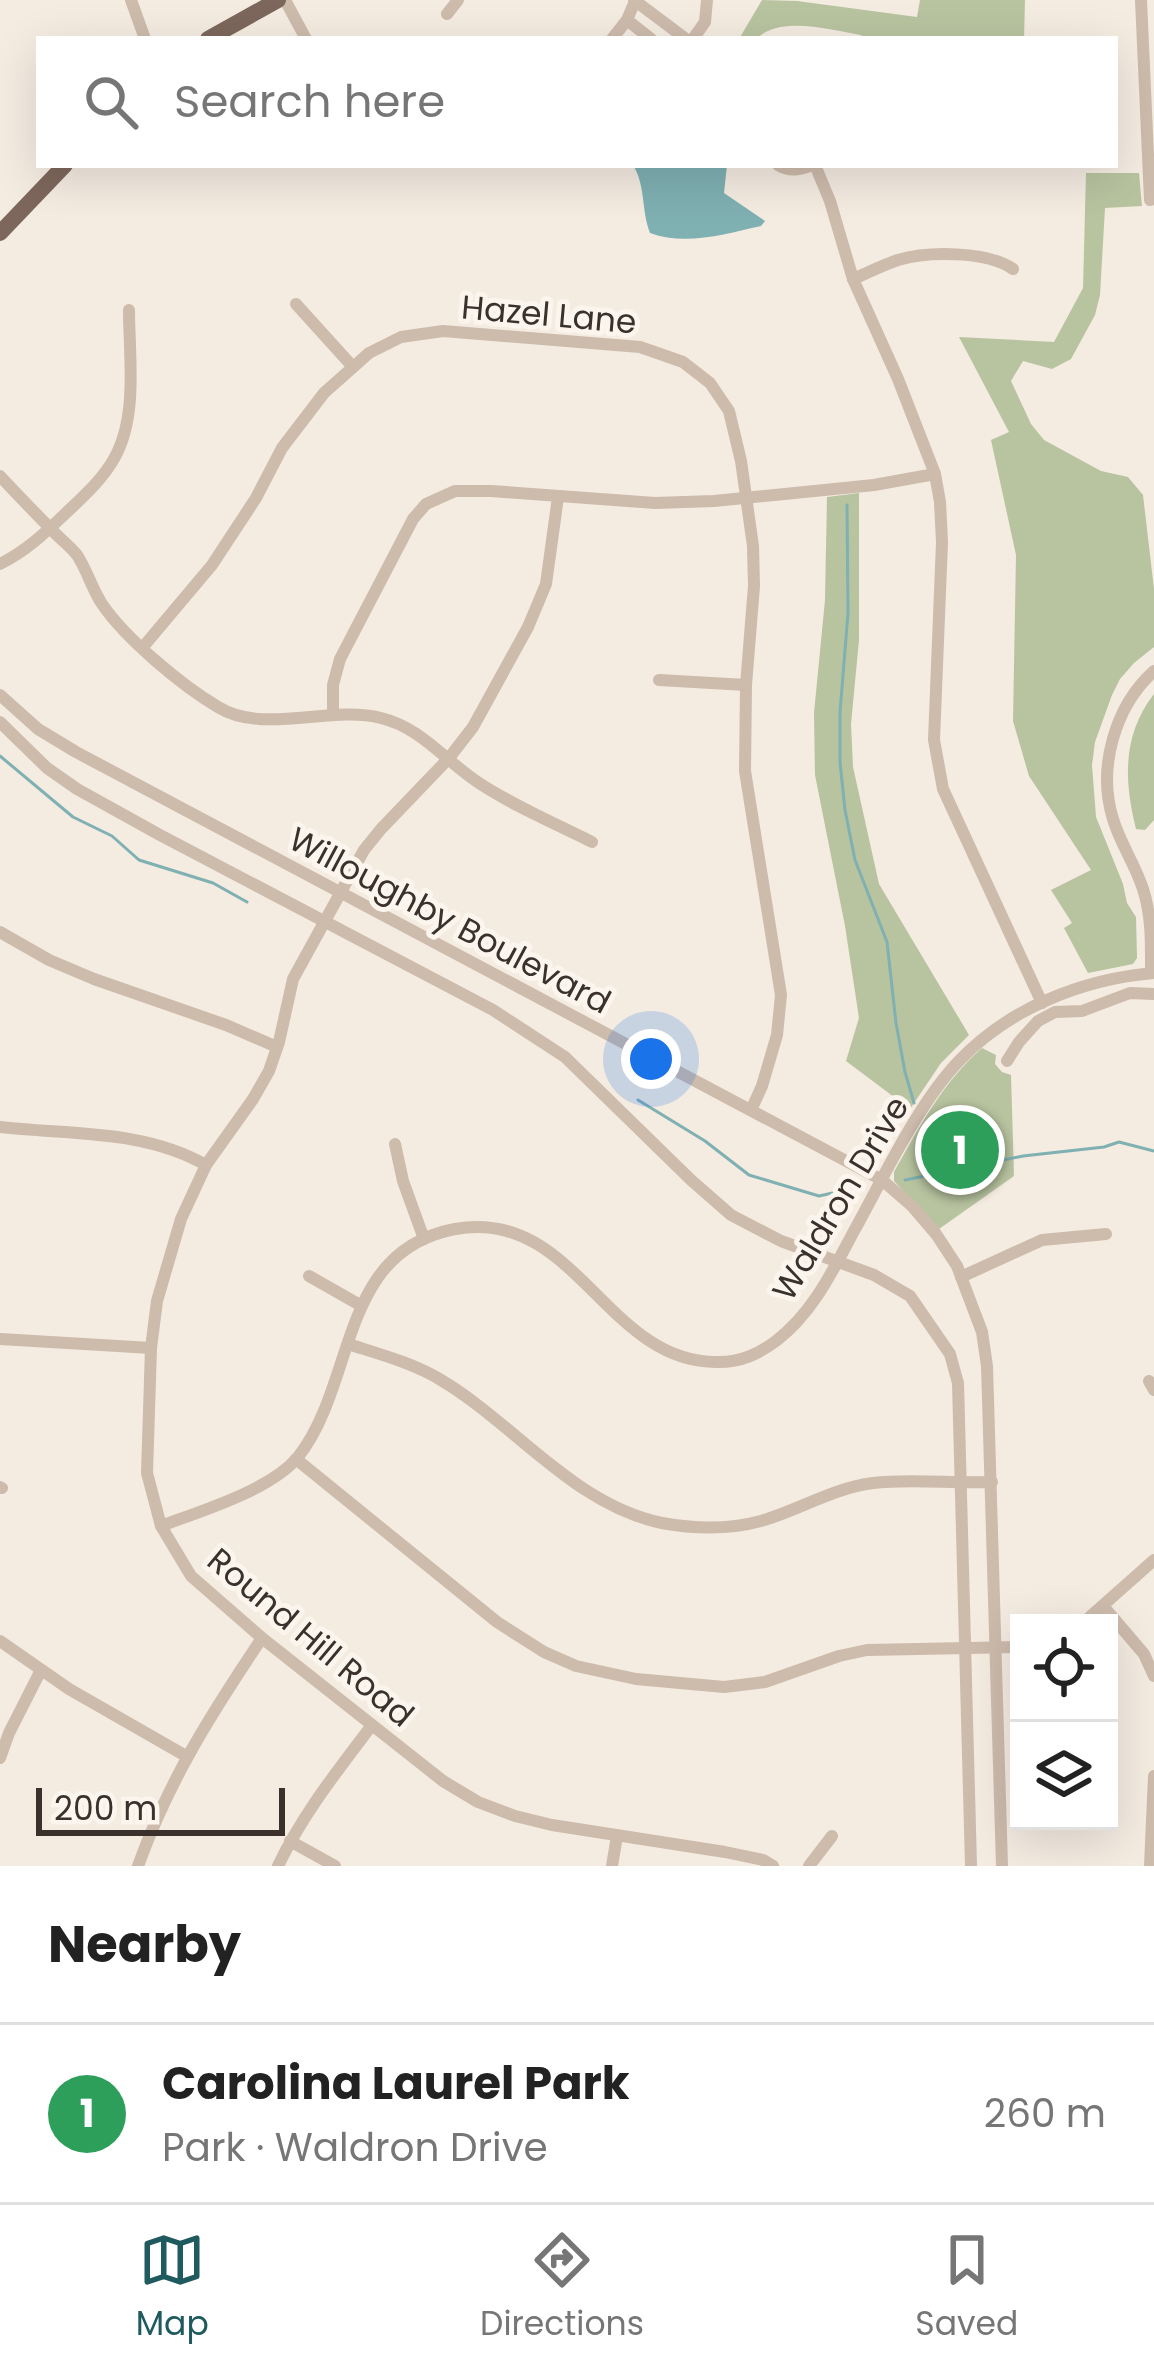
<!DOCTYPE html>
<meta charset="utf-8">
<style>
:root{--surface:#fff;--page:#f2f2f2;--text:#222;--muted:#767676;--line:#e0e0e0;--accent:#1f5a5e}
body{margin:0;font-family:Poppins,sans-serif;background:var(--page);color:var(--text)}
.controls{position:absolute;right:36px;bottom:36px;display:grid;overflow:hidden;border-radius:0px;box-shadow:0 12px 48px #0002}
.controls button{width:108px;height:108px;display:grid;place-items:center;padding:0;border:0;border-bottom:3px solid var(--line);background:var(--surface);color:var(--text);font:60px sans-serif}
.scale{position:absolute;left:36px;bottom:30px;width:249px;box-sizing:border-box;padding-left:12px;border:6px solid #3b302b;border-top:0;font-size:33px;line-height:42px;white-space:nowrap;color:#3b302b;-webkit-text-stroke:9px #fbf5ee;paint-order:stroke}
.you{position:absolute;left:651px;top:1059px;width:42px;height:42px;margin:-30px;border:9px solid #fff;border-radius:50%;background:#1a73e8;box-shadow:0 0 0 18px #1a73e833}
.badge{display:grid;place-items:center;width:78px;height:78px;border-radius:50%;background:var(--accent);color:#fff;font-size:39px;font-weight:700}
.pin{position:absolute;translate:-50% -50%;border:6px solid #fff;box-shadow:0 3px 12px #0006}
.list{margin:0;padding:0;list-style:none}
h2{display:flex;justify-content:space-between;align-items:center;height:156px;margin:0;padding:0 48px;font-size:51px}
h2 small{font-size:39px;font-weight:400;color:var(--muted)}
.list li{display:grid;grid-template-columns:78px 1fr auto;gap:36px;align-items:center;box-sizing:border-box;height:180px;padding:0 48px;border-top:3px solid var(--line)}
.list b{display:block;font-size:45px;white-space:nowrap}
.list p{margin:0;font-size:39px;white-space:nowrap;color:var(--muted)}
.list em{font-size:39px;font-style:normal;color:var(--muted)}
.icon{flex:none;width:66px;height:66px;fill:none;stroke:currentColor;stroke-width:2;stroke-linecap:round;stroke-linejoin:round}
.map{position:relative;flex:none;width:1154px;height:1866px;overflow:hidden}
.search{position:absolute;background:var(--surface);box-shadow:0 12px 48px #0002;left:36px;right:36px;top:36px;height:132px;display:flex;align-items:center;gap:30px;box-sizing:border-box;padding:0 42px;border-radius:0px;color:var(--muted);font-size:45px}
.sheet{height:336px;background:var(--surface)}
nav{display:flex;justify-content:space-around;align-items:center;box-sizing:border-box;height:168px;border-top:3px solid var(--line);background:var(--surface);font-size:33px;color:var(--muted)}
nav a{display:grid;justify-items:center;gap:6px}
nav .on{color:var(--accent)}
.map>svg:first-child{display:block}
.green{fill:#b8c4a0}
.water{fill:#7fb0b2}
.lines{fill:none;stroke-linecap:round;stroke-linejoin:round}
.stream{stroke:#7fb0b2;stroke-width:3}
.minor{stroke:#cdbbac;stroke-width:12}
.major{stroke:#7d675c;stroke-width:16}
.labels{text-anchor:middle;stroke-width:10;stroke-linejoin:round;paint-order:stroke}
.street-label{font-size:33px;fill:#3b302b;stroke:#fbf5ee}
</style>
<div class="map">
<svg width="1154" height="1866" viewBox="0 0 1154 1866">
<rect width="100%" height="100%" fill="#f4ebe1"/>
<g class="green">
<path d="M762,0l35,1 120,16 3,-17h105l-1,39h-158l-5,-4c-31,-5 -80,-20 -105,4h-17z"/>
<path d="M1086,173h53l3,33 -37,2 -5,87 -5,20 -24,44 -19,10 -29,-8 -12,20 20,43 13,16 57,31 27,6 15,18 11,94v58l-20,16 -14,16 -8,16 -17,47 -3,23 4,52 27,67 4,19 9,14 1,41 -4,6 -45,9 -24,-45 8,-5 -21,-33 40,-20 -62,-94 -16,-55 3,-166 -25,-115 18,-8 -50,-95 95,5 29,-54z"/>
<path d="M859,493v147l-8,84 2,43 26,117 90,151 -28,28 -31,46 -64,-48 13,-43 -14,-92 -30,-151 -1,-62 11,-113 2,-103z"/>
<path d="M1154,694v126l-9,10 -9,-1c-12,-48 -14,-94 18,-135z"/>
<path d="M982,1048l14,7 -1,9 7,8 9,3 3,101 -75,53 -45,-48v-9c25,-45 49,-90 88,-124z"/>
</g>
<path class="water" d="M633,165h94l-3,28 41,28 -4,5c-36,8 -75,20 -111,7 -9,-22 -4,-47 -17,-68z"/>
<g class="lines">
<g class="stream">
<path d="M847,505l1,108 -8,99v50l5,48 10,50 32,82 9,81 9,49 9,31"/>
<path d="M0,756l73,61 39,19 27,24 74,23 34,19"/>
<path d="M638,1100l67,41 44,34 70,21 36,-8"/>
<path d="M929,1122l28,45"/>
<path d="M905,1180l118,-24 81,-9 15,-5 35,9"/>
</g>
<g class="minor">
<path d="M131,0l14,39"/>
<path d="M285,0l21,39"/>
<path d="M634,0l52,39"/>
<path d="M1141,0l9,200 4,-1"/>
<path d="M447,14l11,-14"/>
<path d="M627,20l24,19"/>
<path d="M612,39l15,-19 8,-19"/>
<path d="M693,39l12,-17 2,-22"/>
<path d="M778,165c12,7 22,5 35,0"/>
<path d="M815,165l15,36 23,78 45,100 37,95 5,28 2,40 -8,198 9,49 99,214"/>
<path d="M853,279c14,-6 30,-14 45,-19 30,-9 89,-9 115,9"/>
<path d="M296,304l57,63"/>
<path d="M0,476c17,18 34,36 51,53 8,9 19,17 26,26 10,15 15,34 25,49 24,35 79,81 116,103 45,28 112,-2 163,11 41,10 64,43 98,65 35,23 75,40 113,59"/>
<path d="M558,497l-12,87 -18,43 -55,100 -24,31 -68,71 -17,21 -71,129 -14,63 -10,29 -16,28 -47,66 -25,54 -24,82 -6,47 -4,125 14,53 30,50 71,62 181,143 35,21 37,14 37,9 173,27 38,8 10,6"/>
<path d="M0,564c26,-13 45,-31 66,-51 18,-17 37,-34 49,-56 23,-42 14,-101 14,-147"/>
<path d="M143,647l69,-82 44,-67 26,-50 42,-55 45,-40 32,-16 42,-6 197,16 43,15 27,21 19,28 12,50 12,85 1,40 -8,99 -1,86 36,224 -4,40 -15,51 -10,22"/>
<path d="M659,680l87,5"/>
<path d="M0,695l38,34 38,23 806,428 30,26 24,28 21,32 25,66 5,34 15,500"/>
<path d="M333,713v-28l7,-26 73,-140 13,-15 29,-13h36l164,12 59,-2 160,-16 61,-11"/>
<path d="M0,722l47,46 30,21 83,46 333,175 72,47 126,123 40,35 50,26 93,34 36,21 40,58 8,29 13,483"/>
<path d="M0,932l49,28 45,19 132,46 51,22"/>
<path d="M1151,973c0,-28 1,-57 -8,-84 -8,-25 -23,-46 -30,-70 -16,-51 2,-113 41,-148"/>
<path d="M1007,1061l12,-19 19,-21 17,-9 27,-1 48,-18 24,1"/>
<path d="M0,1127c69,8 143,2 206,38"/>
<path d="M395,1144l8,37 21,58"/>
<path d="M309,1276l51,29"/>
<path d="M961,1277l81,-37 64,-6"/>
<path d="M0,1339l151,9"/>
<path d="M348,1344c31,10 65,19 93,36 74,44 133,125 221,143 33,6 66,7 99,-2 38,-11 72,-33 112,-38 39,-5 80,1 119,-1"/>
<path d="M1149,1381l5,9"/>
<path d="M296,1459l201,163 47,30 32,14 60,13 88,8 41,-5 74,-26 28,-6 152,-3"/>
<path d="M0,1487l2,1"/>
<path d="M161,1526c40,-15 110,-36 137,-69 59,-75 40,-206 157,-228 121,-22 151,135 263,133 24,0 40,-8 58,-21 37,-28 57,-71 78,-110 30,-54 63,-126 105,-170 50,-53 124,-82 195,-88"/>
<path d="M1103,1606l41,48 10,22"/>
<path d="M1083,1623l71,-63"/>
<path d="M0,1641l69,48 117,67"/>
<path d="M0,1758l9,-25 32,-63"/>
<path d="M290,1841l45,25"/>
<path d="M138,1866c31,-86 73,-152 124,-228"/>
<path d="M278,1866c24,-51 60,-96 94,-141"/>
<path d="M612,1866l5,-30"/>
<path d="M809,1866l23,-30"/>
<path d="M1150,1866l4,-90"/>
</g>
<g class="major">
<path d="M208,39l70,-39"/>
<path d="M0,233l65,-68"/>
</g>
</g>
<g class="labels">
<g class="street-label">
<text transform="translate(549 314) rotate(5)" y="12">Hazel Lane</text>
<text transform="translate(450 920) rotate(28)" y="12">Willoughby Boulevard</text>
<text transform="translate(840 1198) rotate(-59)" y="12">Waldron Drive</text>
<text transform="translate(311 1637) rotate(40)" y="12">Round Hill Road</text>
</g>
</g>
</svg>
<div class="controls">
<button><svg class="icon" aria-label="locate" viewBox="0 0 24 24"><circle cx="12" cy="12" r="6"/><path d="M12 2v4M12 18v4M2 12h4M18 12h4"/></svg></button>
<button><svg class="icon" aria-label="layers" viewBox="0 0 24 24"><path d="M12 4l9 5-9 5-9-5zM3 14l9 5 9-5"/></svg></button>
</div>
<div class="scale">200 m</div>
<div class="you"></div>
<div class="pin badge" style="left:960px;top:1150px;background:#2e9e5b">1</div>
<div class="search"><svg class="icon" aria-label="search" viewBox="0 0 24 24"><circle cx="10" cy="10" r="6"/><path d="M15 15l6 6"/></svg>Search here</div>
</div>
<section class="sheet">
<h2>Nearby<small></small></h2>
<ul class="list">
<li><span class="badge" style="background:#2e9e5b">1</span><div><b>Carolina Laurel Park</b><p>Park · Waldron Drive</p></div><em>260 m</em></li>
</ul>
</section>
<nav>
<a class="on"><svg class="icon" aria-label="map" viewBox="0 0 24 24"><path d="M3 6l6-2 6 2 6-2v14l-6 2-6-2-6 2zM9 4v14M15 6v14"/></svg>Map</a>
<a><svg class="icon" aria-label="directions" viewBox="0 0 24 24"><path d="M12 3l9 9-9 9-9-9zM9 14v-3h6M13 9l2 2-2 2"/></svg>Directions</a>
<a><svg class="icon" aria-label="saved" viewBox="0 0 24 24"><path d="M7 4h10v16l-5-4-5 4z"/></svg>Saved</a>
</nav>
